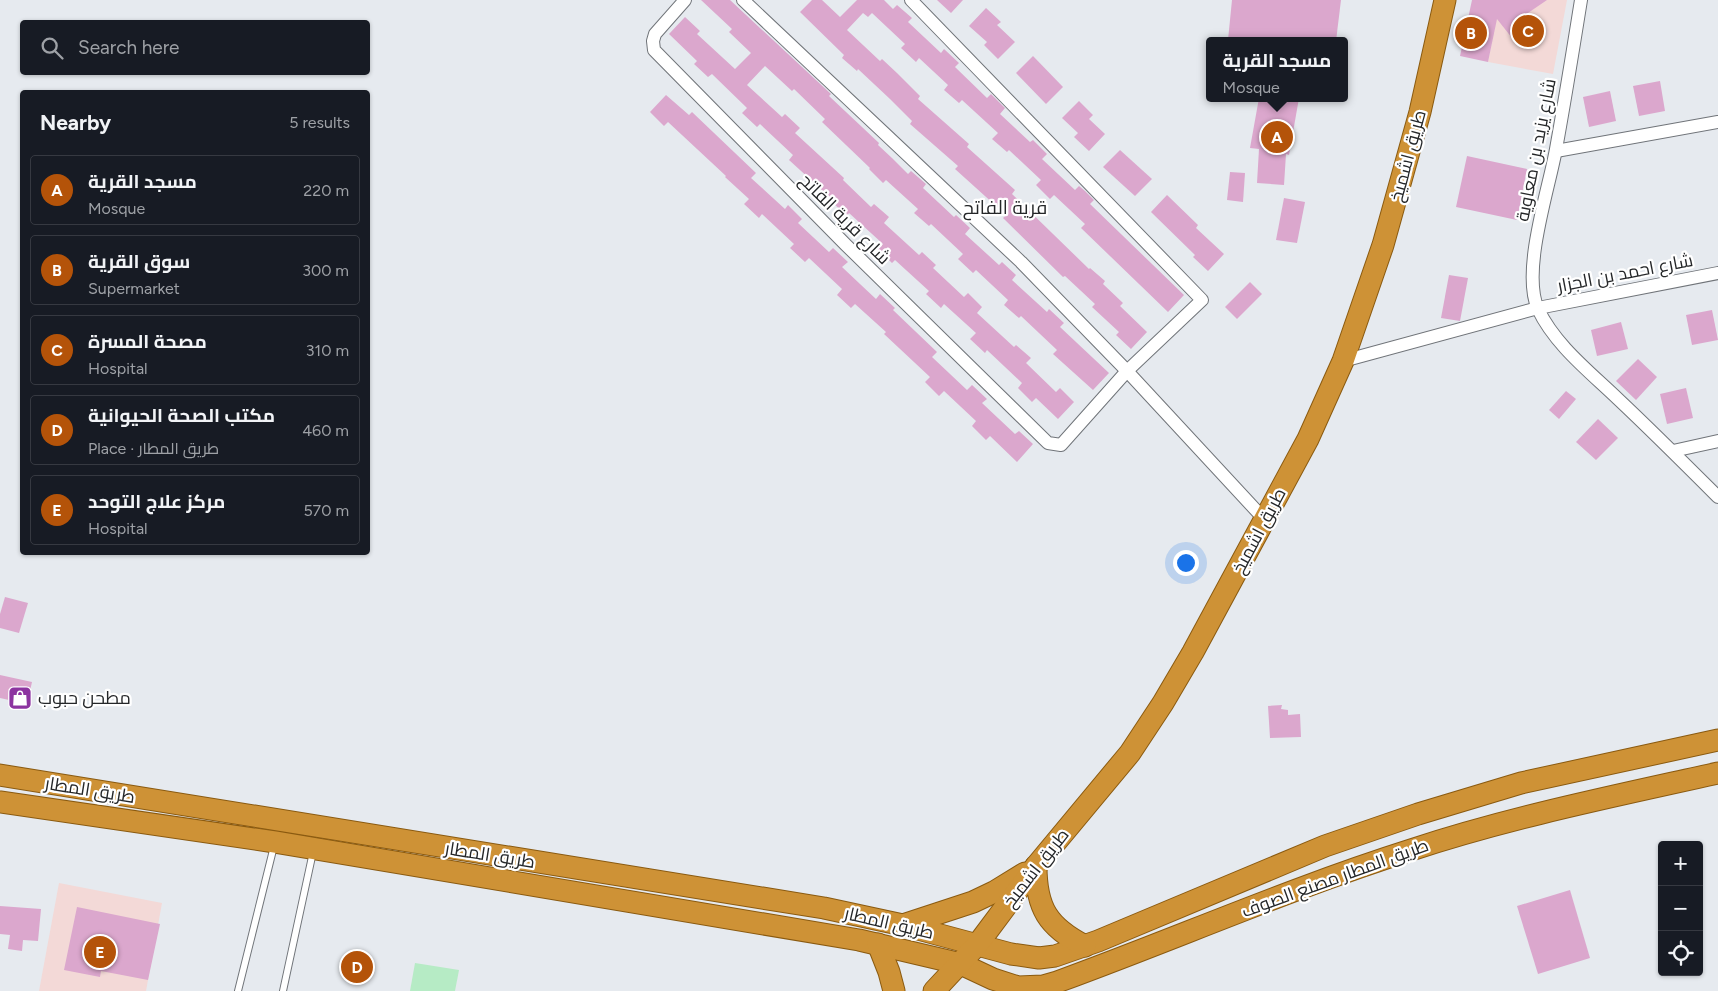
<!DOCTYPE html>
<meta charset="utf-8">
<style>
:root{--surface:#171b24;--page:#20242c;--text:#f1f3f6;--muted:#9ea1a6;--line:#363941;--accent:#b45309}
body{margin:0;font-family:Figtree,Cairo,sans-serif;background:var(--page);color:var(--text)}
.controls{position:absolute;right:15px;bottom:15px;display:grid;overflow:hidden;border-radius:5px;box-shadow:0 1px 4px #0004}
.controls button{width:45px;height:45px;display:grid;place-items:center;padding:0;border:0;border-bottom:1px solid var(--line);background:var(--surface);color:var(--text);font:25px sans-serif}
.you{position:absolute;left:1185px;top:562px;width:18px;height:18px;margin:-12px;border:4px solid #fff;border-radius:50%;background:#1a73e8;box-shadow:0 0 0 8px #1a73e833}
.badge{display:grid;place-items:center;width:32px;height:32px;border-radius:50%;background:var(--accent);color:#fff;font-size:16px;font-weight:700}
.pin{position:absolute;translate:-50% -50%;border:2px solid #fff;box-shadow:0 1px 5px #0006}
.popup{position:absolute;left:1206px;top:37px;width:142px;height:65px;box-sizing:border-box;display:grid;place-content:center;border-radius:5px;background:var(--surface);filter:drop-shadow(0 1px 4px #0005);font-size:16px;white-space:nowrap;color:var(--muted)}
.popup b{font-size:19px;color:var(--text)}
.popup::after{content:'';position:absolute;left:50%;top:100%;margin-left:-10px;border:10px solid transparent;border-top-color:var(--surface)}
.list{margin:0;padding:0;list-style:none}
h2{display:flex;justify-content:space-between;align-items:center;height:65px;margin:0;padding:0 20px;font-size:21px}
h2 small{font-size:16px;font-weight:400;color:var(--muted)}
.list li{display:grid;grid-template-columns:32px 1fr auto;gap:15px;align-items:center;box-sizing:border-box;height:70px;margin:0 10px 10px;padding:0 10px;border:1px solid var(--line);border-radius:5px}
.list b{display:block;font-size:19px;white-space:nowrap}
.list p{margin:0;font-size:16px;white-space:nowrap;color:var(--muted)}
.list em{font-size:16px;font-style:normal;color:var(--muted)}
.icon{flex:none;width:28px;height:28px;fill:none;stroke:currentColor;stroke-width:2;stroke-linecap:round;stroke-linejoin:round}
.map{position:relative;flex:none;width:1718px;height:991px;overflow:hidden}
.search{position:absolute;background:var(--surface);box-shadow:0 1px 4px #0004;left:20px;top:20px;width:350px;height:55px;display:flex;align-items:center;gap:12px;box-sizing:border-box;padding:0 18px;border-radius:5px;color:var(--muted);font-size:19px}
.panel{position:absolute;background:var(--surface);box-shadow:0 1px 4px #0004;left:20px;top:90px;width:350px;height:465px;border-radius:5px}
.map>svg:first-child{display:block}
.medical{fill:#f3d9d7}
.green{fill:#b6ebc5}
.building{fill:#dba7cd}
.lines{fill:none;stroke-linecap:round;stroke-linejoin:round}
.service-casing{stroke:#707479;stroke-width:8}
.minor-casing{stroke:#707479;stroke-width:14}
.trunk-casing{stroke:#8a5a10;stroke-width:23}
.service{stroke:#fff;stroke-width:6}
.minor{stroke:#fff;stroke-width:12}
.trunk{stroke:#ce9236;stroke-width:21}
.labels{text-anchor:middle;stroke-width:4.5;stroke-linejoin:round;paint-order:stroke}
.street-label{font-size:18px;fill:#252729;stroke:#fff}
.poi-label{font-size:18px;fill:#252729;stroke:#fff;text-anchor:start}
.neighbourhood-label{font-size:19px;fill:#252729;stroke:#fff}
</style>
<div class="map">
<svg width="1718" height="991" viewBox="0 0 1718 991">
<rect width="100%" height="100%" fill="#e6eaef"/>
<g class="medical">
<path d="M1500,0h67l-14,74 -65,-12z"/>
<path d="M59,883l103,20 -16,88h-107z"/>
</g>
<path class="green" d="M415,963l44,7 -4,21h-45z"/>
<g class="building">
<path d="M701,0h29l101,94 -2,2 50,47 -1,2 14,13 16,16 3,-3 15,13 -3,4 31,29 2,-2 14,13 -5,6 34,31 3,-3 14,13 -4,5 35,32 2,-3 15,14 -4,4 49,46 -16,17 -40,-36 4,-4 -36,-34 -2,2 -15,-13 4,-5 -32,-30 -3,3 -15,-14 5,-5 -32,-30 -2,2 -15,-13 4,-4 -32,-29 -3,3 -14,-14 1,-1 -48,-46 3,-3 -31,-30 -2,2 -27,-25 -18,19 35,32 3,-3 15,14 -5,5 49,45 -1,2 28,27 3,-3 15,13 -5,6 35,32 3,-3 14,13 -3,3 31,29 4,-4 14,14 -5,6 37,34 2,-2 15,13 -5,5 30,29 4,-4 14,14 -16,17 -22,-21 -4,4 -14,-14 4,-5 -35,-33 -2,3 -15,-14 6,-6 -32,-29 -3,4 -15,-14 3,-3 -34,-31 -3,3 -14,-14 5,-5 -34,-31 -2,3 -15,-14 2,-1 -45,-41 4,-5 -33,-31 -3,3 -15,-14 5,-5 -35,-34 -4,3 -14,-13 3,-3 -28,-27 16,-17 15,14 -3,3 38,35 16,-16 -22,-21 3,-3z"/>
<path d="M812,0h10l18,17 17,-17h27l9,9 4,-4 15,13 -4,4 33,31 3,-4 15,14 -4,4 32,31 4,-4 14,14 -5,6 30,28 3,-2 14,14 -5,5 33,31 4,-4 6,5 9,9 -4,4 94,91 -16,17 -87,-84 4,-4 -31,-29 -4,4 -14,-14 5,-5 -32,-30 -2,2 -15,-13 6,-6 -36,-33 -3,3 -15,-13 4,-5 -29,-27 -3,4 -15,-14 4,-4 -33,-31 -4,4 -5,-4 -16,17 33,31 2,-2 15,14 23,23 -2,3 51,45 -2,3 48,43 -3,4 77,75 1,-1 15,13 -2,3 20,19 -3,3 27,26 -16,17 -15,-14 3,-3 -27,-25 3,-3 -30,-28 -2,1 -60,-59 3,-3 -51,-46 3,-3 -48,-42 2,-3 -22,-22 -32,-30 -1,2 -15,-13 2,-3 -44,-43z"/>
<path d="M937,0h26l-12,13z"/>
<path d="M1232,0h109l-5,41 -108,-1z"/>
<path d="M1472,0h75l-22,15 19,7 -3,8h-7l-1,10 -21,-2 -15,-19 -9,43 -28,-6z"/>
<path d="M986,8l15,14 -4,3 18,17 -17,17 -14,-14 3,-3 -18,-16z"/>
<path d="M1033,56l30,31 -17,17 -30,-31z"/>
<path d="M1660,81l5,30 -26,5 -6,-30z"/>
<path d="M1610,91l6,30 -27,6 -6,-30z"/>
<path d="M666,95l23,20 3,-3 64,61 -5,5 34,31 3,-4 14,14 -4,4 31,29 4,-4 15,14 -6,5 18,17 16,15 4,-5 15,14 -2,2 44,42 -5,5 35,33 5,-5 15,14 -5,4 33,31 4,-3 14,13 -16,18 -27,-26 -4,4 -14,-14 4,-5 -32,-30 -5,5 -14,-14 5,-5 -46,-43 2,-2 -31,-28 -4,4 -14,-13 5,-6 -33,-31 -4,4 -15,-14 4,-4 -32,-30 -3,4 -15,-14 5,-5 -24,-22 1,-1 -58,-54 -4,4 -14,-14z"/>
<path d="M1259,98h40l-10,57 -3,-1 -2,31 -27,-2 2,-34 -9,-1z"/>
<path d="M1079,101l14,14 -4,4 16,15 -16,17 -15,-14 4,-4 -16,-15z"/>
<path d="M1120,150l32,29 -17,17 -32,-29z"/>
<path d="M1467,156l60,13 -10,51 -61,-13z"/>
<path d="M1230,172l15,1 -2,29 -16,-2z"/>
<path d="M1167,195l31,30 -2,3 28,26 -16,17 -15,-14 2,-2 -44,-43z"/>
<path d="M1284,198l21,4 -8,41 -21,-3z"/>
<path d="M1449,275l19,3 -8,43 -19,-3z"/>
<path d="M1250,282l12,12 -25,25 -12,-12z"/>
<path d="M1712,310l6,30 -26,5 -6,-30z"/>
<path d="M1621,322l7,27 -31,7 -6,-26z"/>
<path d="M1638,359l19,18 -21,23 -20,-19z"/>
<path d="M1686,388l7,30 -26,6 -7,-30z"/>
<path d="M1566,391l10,8 -17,20 -10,-9z"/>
<path d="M1598,419l20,19 -22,22 -20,-18z"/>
<path d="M5,597l23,6 -9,30 -19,-5v-14z"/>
<path d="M0,675l32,7 -5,22 -27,-6z"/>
<path d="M1282,705l-1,4 7,1v5l12,-1 1,23 -31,1 -2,-32z"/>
<path d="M1570,890l20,68 -52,16 -21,-68z"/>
<path d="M0,906l41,3 -3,32 -15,-1 -1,11 -14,-2 2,-14 -10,-1z"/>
<path d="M77,907l83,17 -12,56 -47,-9 -1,6 -36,-7z"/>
<path d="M346,954l24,3 -3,22 -24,-3z"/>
</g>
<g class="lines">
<g class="service-casing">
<g id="service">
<path d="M238,991l36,-145"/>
<path d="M283,991l30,-139"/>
</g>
</g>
<g class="minor-casing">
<g id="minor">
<path d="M685,0l-30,34 -2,7 1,9 192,195 202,198 13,2 66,-74 75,-71 -291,-300"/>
<path d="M743,0l278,262 106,109 138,149"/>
<path d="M1581,0c-8,50 -16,100 -25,149 -7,40 -35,122 -18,160 17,36 52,63 80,90 34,32 67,65 100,98"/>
<path d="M1556,151l162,-29"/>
<path d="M1343,361l195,-53 180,-35"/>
<path d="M1673,451l45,-10"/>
</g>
</g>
<g class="trunk-casing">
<g id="trunk">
<path d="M0,775l824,133 79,17 108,29 28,4 16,-2 43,-15 227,-95 93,-32 103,-31 197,-43"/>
<path d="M0,802l275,40 584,98 102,24 32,15 25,8 25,-1 14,-4c118,-43 234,-94 354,-132 100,-33 204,-54 307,-77"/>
<path d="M1036,866c0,42 12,61 49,80"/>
<path d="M903,925l70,-23 21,-10 31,-19"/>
<path d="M878,944l11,28 5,19"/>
<path d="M934,991l43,-46 59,-79 94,-113 33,-50 30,-51 115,-213 35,-78 40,-116 37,-133 25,-112"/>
</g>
</g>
<use href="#service" class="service"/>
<use href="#minor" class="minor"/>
<use href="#trunk" class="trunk"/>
</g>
<defs>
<g id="shop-square" transform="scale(1.25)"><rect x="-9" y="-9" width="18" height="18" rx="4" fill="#8c34a0" stroke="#fff"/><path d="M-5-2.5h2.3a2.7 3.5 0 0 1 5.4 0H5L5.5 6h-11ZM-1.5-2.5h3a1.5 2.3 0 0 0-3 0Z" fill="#fff"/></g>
</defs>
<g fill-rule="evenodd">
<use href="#shop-square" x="20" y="698"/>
</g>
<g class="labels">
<g class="street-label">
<text transform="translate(1536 150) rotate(-79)" y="6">شارع يزيد بن معاوية</text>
<text transform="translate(1408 156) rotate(-75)" y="6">طريق اشميخ</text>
<text transform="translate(845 219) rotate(45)" y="6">شارع قرية الفاتح</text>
<text transform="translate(1625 273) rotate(-11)" y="6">شارع احمد بن الجزار</text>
<text transform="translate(1259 531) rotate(-62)" y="6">طريق اشميخ</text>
<text transform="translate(90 790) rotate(9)" y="6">طريق المطار</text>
<text transform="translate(490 855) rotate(9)" y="6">طريق المطار</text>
<text transform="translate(1036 868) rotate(-52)" y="6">طريق اشميخ</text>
<text transform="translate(1335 878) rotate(-20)" y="6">طريق المطار مصنع الصوف</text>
<text transform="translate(889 923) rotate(13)" y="6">طريق المطار</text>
</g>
<g class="poi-label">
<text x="38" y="704">مطحن حبوب</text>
</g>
<g class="neighbourhood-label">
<text x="1005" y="214">قرية الفاتح</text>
</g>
</g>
</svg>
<div class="controls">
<button>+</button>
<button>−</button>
<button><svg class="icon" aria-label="locate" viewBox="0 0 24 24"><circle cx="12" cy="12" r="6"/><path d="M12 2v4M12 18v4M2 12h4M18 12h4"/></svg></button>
</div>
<div class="you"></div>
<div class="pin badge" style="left:1277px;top:137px">A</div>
<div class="popup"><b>مسجد القرية</b>Mosque</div>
<div class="pin badge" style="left:1471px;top:33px">B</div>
<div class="pin badge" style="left:1528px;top:31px">C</div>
<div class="pin badge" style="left:357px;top:967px">D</div>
<div class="pin badge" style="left:100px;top:952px">E</div>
<div class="search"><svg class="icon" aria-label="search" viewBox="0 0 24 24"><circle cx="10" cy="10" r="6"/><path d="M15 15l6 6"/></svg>Search here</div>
<section class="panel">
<h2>Nearby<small>5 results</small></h2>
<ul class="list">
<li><span class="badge">A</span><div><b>مسجد القرية</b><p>Mosque</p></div><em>220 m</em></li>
<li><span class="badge">B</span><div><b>سوق القرية</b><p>Supermarket</p></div><em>300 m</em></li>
<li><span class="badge">C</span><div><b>مصحة المسرة</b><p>Hospital</p></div><em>310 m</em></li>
<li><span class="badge">D</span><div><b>مكتب الصحة الحيوانية</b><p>Place · طريق المطار</p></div><em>460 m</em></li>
<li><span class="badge">E</span><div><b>مركز علاج التوحد</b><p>Hospital</p></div><em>570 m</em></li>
</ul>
</section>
</div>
